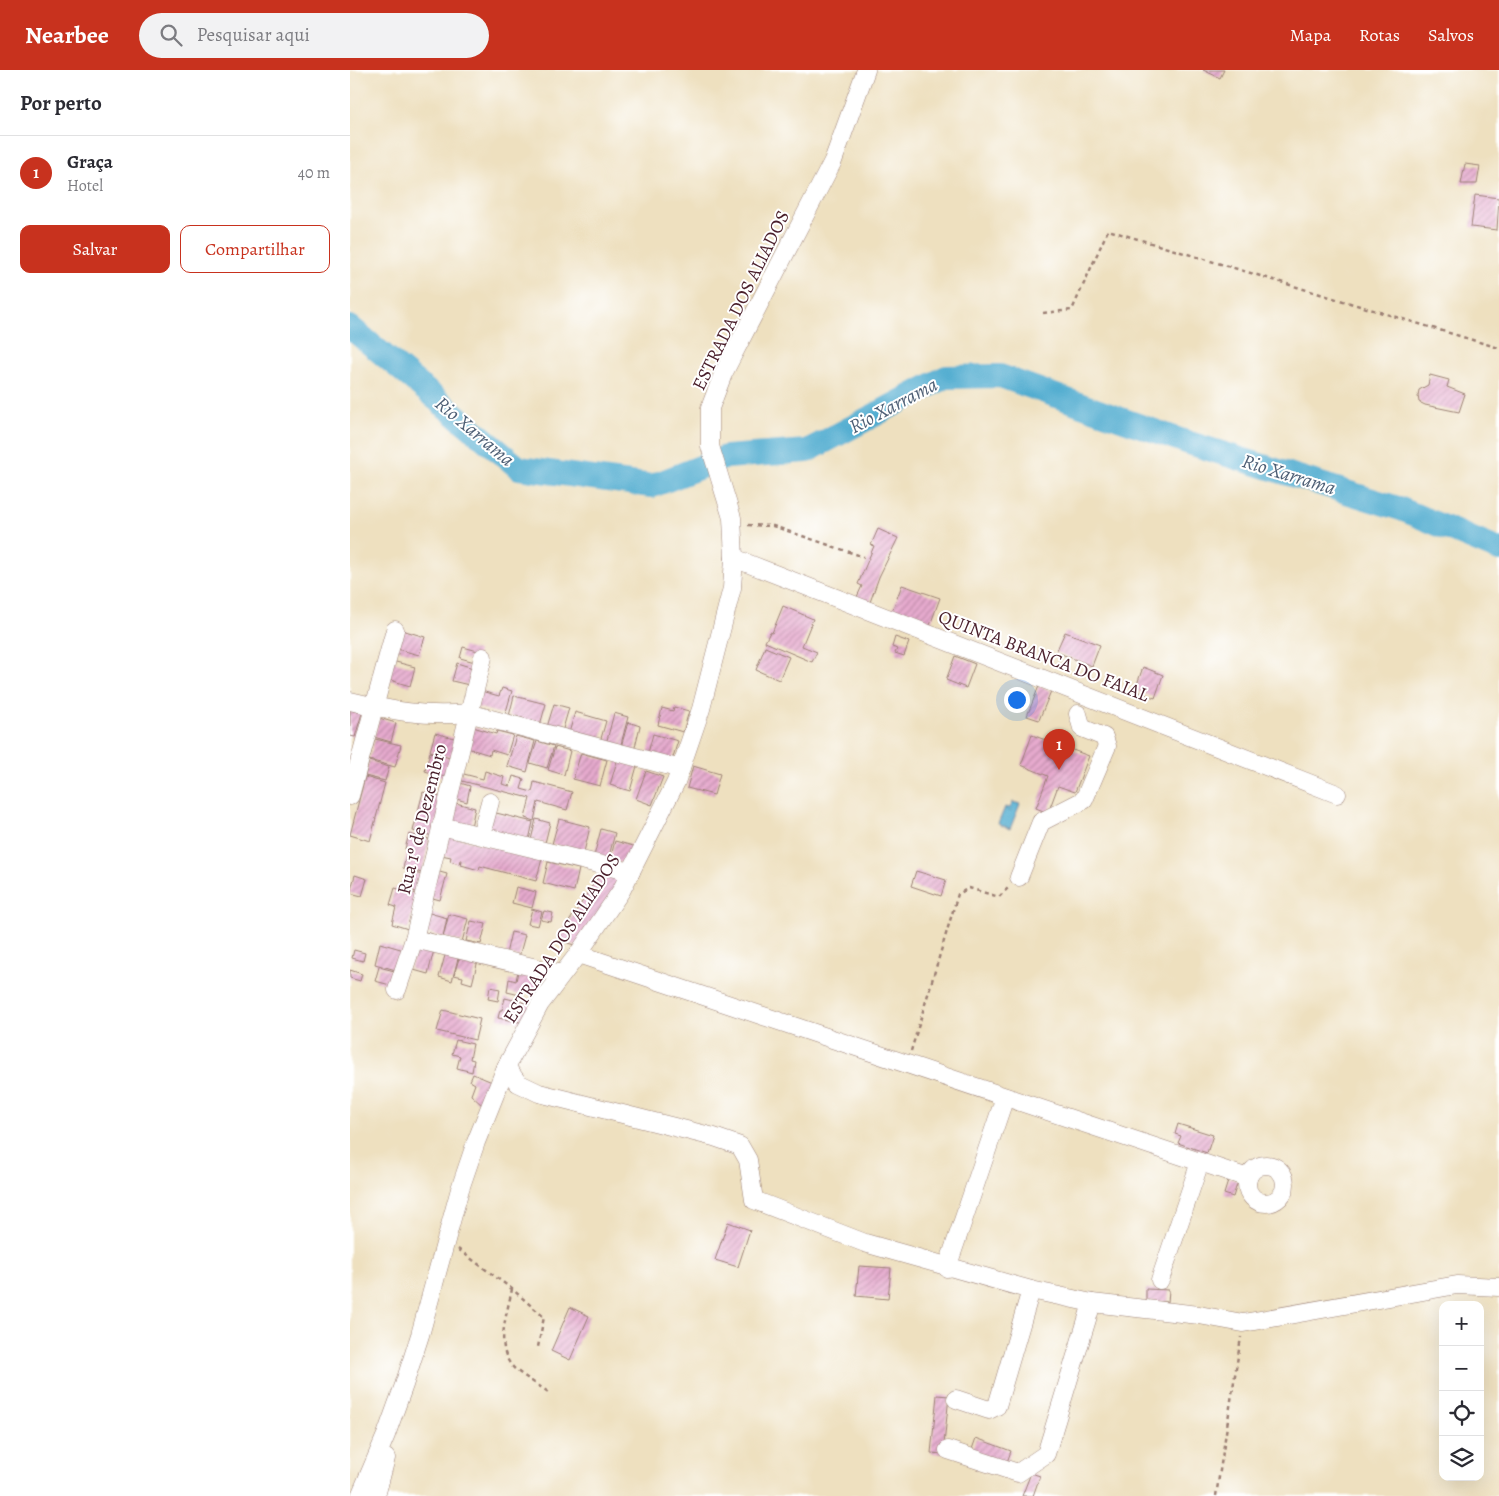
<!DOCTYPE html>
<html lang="pt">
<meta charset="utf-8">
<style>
:root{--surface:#fff;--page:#f2f2f3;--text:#2b2b33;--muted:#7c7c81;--line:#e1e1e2;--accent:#c8321e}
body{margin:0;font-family:Alegreya,serif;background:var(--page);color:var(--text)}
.controls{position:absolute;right:15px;bottom:15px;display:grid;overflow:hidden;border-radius:10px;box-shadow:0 5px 20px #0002}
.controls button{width:45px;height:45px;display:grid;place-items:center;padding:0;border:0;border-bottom:1px solid var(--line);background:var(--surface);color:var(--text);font:25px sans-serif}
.you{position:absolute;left:666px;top:629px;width:18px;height:18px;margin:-12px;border:4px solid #fff;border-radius:50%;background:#1a73e8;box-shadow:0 0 0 8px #1a73e833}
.badge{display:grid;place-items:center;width:32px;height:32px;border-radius:50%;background:var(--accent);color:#fff;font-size:16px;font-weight:700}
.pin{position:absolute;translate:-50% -41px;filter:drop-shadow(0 1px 2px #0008)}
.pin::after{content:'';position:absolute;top:26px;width:18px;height:15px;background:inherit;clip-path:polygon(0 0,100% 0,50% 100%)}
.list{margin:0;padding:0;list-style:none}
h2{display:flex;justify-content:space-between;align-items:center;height:65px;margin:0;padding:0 20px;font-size:21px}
h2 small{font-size:16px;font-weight:400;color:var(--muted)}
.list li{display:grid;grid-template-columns:32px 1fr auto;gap:15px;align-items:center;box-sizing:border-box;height:75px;padding:0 20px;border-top:1px solid var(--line)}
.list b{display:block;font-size:19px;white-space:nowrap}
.list p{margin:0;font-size:16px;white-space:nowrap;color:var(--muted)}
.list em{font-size:16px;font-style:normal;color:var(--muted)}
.actions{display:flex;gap:10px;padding:15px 20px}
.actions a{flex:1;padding:11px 0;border:1px solid var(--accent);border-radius:10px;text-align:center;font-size:18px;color:var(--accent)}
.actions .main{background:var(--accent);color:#fff}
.icon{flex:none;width:28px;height:28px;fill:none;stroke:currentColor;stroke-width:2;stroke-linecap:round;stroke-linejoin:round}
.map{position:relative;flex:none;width:1149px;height:1426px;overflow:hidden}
header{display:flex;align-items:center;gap:30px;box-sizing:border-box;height:70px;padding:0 25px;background:var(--accent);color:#fff}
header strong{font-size:24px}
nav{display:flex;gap:28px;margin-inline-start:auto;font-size:18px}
.search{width:350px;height:45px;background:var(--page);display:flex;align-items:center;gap:12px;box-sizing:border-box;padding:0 18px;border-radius:28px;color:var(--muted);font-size:19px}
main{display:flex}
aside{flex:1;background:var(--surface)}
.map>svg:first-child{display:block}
.water{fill:url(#water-ripples);stroke:#4e667e}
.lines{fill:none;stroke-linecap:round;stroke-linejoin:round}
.river{stroke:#52add0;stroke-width:24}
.building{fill:url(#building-hatch)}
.minor-casing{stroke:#9c8075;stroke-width:19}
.path{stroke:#9c8075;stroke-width:2.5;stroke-dasharray:4 4;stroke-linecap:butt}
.minor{stroke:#fff;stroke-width:18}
.labels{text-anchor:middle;stroke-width:4;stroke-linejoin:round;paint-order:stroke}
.street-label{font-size:19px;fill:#4a1f2b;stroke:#fff}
.water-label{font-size:20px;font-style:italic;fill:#4e5f75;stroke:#fff}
</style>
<header>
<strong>Nearbee</strong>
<div class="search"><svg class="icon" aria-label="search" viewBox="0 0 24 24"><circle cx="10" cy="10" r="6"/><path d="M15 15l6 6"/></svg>Pesquisar aqui</div>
<nav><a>Mapa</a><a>Rotas</a><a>Salvos</a></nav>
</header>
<main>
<aside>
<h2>Por perto<small></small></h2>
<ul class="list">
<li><span class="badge">1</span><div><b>Graça</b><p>Hotel</p></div><em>40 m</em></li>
</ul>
<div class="actions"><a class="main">Salvar</a><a>Compartilhar</a></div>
</aside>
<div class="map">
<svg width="1149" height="1426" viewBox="0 0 1149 1426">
<defs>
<pattern id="water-ripples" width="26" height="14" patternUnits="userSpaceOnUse" patternTransform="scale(1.25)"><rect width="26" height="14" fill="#52add0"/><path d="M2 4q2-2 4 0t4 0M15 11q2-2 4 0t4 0" fill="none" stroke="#468ca9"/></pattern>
<pattern id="building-hatch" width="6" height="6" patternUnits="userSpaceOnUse" patternTransform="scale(1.25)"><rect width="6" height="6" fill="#e6aace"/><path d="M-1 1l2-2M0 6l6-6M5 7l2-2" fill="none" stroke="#bc8aa7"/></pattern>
</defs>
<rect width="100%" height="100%" fill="#fff"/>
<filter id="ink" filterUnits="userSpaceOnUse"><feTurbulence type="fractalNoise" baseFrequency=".02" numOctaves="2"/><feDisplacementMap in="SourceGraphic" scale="10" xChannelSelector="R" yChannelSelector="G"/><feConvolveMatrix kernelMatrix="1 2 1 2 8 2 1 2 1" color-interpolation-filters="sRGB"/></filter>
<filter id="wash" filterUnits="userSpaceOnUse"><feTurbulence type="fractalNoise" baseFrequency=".0096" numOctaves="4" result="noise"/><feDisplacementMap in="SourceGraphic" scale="20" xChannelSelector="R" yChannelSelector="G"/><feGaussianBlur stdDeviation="1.12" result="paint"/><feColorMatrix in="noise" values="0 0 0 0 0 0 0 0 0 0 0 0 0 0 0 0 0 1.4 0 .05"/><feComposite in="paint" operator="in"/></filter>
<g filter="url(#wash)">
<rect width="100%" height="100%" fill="#eee0bf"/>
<path class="water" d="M663,732l7,2 -10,25 -12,-5 7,-17 5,1z"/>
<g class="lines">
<path class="river" d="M0,257l169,141 133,18 74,-29 81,-6 139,-74 54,-1 186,66 215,67 98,41"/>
</g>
<g id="blocks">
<g class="building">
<path d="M853,0h21l-4,8z"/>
<path d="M1115,94l15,2 -3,18h-16z"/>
<path d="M1125,125l24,3 -2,32 -26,-3z"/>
<path d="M1080,305l19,5 -2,7 18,7 -6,18 -34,-7 -6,-3 -1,-6 1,-6 9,-5z"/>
<path d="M528,459l20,9 -19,39 -10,28 -13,-6 6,-13 -4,-2 16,-38 -3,-1z"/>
<path d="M552,515l38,13 -11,30 -38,-14z"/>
<path d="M433,536l30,13 -11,27 15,6 -5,10 -47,-20 5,-10 2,1z"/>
<path d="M52,560l23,7 -6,18 -22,-6z"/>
<path d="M715,562l35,13 -8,21 -36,-14z"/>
<path d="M545,567l14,5 -5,14 -9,-3 2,-4 -5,-2z"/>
<path d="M113,577l15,4 -3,11 -15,-4z"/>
<path d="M415,577l24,10 -10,23 -23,-10z"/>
<path d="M605,586l20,8 -9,24 -20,-8z"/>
<path d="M42,591l23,6 -5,19 -23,-7z"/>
<path d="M107,593l16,5 -4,17 -17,-4z"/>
<path d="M793,597l20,8 -8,23 -20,-8z"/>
<path d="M689,616l12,5 -12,29 -12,-4z"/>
<path d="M152,618l10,3 -7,24 -29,-8 5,-16 18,5z"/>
<path d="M164,626l32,8 -6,21 -31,-9z"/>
<path d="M204,634l15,4 -7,24 -15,-5z"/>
<path d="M324,637l15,4 -6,21 -25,-7 4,-17 11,3z"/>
<path d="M0,640l12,3 -7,24 -5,-1z"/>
<path d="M225,642l31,9 -6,21 -31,-9z"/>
<path d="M264,643l14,4 -8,31 -14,-4z"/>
<path d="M29,648l17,5 -5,19 -17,-5z"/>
<path d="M278,652l12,4 -6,25 -13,-4z"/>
<path d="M123,657l23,7 1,-3 16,4 -6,20 -16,-5 -1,5 -23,-7z"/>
<path d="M85,663l23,6 -5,19 -23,-7z"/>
<path d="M303,664l25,7 -6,19 -24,-7z"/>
<path d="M682,665l57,21 -14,36 -17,-6 -10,27 -12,-5 12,-32 -27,-11z"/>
<path d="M166,666l19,5 -8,31 -20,-6z"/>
<path d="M25,669l26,6 -6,22 -26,-7z"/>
<path d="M187,671l17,5 -7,22 -17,-5z"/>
<path d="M205,677l15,4 -6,24 -16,-5z"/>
<path d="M80,682l23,7 -5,19 -23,-7z"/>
<path d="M231,683l26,7 -7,26 -27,-7z"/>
<path d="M19,691l20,6 -4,14 -20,-5z"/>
<path d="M267,691l20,5 -7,25 -20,-6z"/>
<path d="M343,696l27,8 -6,21 -27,-7z"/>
<path d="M135,701l19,6 -2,7 8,2 3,-10 11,3 -3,10 11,3 2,-10 38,10 -5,18 -29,-8 -4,19 -9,-3 5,-20 -72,-18 2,-7 23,6z"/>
<path d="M296,701l17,6 -11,28 -16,-6z"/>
<path d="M15,707l20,6 -15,58 -20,-6z"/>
<path d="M107,712l13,4 -3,16 -14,-4z"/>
<path d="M73,722l21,6 -11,38 -20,-5z"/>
<path d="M102,732l23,6 -4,19 -24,-5z"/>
<path d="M142,742l41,10 -4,18 -42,-10z"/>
<path d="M186,749l14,4 -5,20 -14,-3z"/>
<path d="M209,749l31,8 -6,25 -32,-8z"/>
<path d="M251,759l14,4 -7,27 -14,-4z"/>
<path d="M59,764l20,5 -7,34 -19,-5 5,-19h-3z"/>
<path d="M96,765l96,24 -6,22 -56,-15 -1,4 -18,-5 1,-5h-2l-1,4 -9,-3 1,-4 -10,-2z"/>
<path d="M265,771l22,6 -8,18 -19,-5z"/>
<path d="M198,792l31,7 -5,22 -31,-8z"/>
<path d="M58,801l14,4 -5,17 -14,-3z"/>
<path d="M86,801l11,3 -7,26 -11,-3z"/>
<path d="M252,801l22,6 -46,69 -21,-6z"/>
<path d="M566,801l30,9 -5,16 -30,-10z"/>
<path d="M5,805l12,4 -5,17 -12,-3z"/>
<path d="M166,817l20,5 -4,16 -20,-5z"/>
<path d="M45,818l22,6 -9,35 -16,-5 4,-17 -6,-2z"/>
<path d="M182,839l10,3 -4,14 -10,-2z"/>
<path d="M194,841l9,2 -2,9 -10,-2z"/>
<path d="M76,842l21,6 -4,19 -22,-6z"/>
<path d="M99,844l19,5 -6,23 -19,-5z"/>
<path d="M121,851l15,3 -5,20 -15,-3z"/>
<path d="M161,862l14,3 -6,22 -13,-3z"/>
<path d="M30,873l24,7 -5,21 -24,-7z"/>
<path d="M67,876l17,4 -6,24 -18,-5z"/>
<path d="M4,880l11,3 -2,8 -11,-3z"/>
<path d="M96,882l13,3 -7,26 -13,-4z"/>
<path d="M110,885l18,5 -6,24 -10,-3 1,-4 -9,-2z"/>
<path d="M29,897l19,5 -4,14 -19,-5z"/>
<path d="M0,900l12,4 -2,7 -10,-3z"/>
<path d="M168,901l25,6 -4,17 -17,-4 -2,5 -13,-3 2,-13 7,2z"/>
<path d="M140,917l10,2 -2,12 -10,-2z"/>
<path d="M155,928l25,6 -1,7 -3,-1 -1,13 -27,-5 2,-8h2z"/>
<path d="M93,940l37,9 -5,21 -38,-9z"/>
<path d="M106,970l17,4 -3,15 4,1 -2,12 -15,-4 3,-12 -8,-2z"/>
<path d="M123,1004l19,8 -9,24 -12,-11 4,-11 -5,-3z"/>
<path d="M828,1054l35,11 -6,18 -29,-10 3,-7 -6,-2z"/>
<path d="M879,1108l9,3 -5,16 -9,-3z"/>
<path d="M378,1152l22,8 -12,37 -23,-7z"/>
<path d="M509,1196l32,2 -3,31 -32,-3z"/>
<path d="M796,1219l23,1 -1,12 -22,-1z"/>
<path d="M220,1237l19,9 -19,44 -19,-9z"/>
<path d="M587,1325l12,1 -6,58 -12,-1z"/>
<path d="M626,1368l35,13 -5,14 -35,-13z"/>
<path d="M681,1403l9,3 -7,20h-11z"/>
</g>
</g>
</g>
<g filter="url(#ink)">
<use href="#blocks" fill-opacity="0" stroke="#9c8075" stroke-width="1"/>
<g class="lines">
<g class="minor-casing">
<g id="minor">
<path d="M384,488l603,236"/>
<path d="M0,631c43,10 74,16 118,12l213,56"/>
<path d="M0,726l45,-166"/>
<path d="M91,756l190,46"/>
<path d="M131,765l9,-33"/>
<path d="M669,807l22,-55 43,-22 23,-54 -3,-9 -22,-9 -4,-14"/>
<path d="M64,869l148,35"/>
<path d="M228,884l670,224"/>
<path d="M47,920l17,-51 69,-282"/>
<path d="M156,997l12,16 21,10 175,44 26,9 8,14 6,40 111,43 166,47 61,13 107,12 44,8 214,-38 42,2"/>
<circle cx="916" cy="1114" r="19"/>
<path d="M597,1198l58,-171"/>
<path d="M810,1210l40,-118"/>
<path d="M606,1329l33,11 8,-4 34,-116"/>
<path d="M598,1380l70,23 28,-19 46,-151"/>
<path d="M10,1426l26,-61 18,-50 16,-50 40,-146 16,-47 30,-75 34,-63 38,-50 43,-63 55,-109 25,-73 31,-121 2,-30 -2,-40 -22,-72v-38l13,-34 110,-213 33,-91"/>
<path d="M26,1426l10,-38"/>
</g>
</g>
<g class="path">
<path d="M693,243l29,-3 36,-80 391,118"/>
<path d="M398,455l25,1 91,31"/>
<path d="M561,981l47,-157 11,-6 30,9 10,-10"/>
<path d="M108,1179l54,40 32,28 -6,30"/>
<path d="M162,1219c-5,26 -19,61 4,81 11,9 24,16 35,24"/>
<path d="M866,1426l25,-159"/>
</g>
<use href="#minor" class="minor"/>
</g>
</g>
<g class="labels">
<g class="street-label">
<text transform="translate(390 230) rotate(-64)" y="7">ESTRADA DOS ALIADOS</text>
<text transform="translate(694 585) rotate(21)" y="7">QUINTA BRANCA DO FAIAL</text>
<text transform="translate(71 749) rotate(-76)" y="7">Rua 1º de Dezembro</text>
<text transform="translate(211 868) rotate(-57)" y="7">ESTRADA DOS ALIADOS</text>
</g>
<g class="water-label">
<text transform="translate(543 335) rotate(-28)" y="7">Rio Xarrama</text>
<text transform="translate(125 361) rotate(40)" y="7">Rio Xarrama</text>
<text transform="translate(939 404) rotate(17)" y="7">Rio Xarrama</text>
</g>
</g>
</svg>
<div class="controls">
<button>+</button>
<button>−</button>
<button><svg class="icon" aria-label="locate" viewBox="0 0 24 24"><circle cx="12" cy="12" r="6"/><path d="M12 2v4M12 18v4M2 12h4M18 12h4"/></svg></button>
<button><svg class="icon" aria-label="layers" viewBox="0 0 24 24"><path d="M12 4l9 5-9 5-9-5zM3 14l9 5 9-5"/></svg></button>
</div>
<div class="you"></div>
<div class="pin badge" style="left:709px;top:700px">1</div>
</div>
</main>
